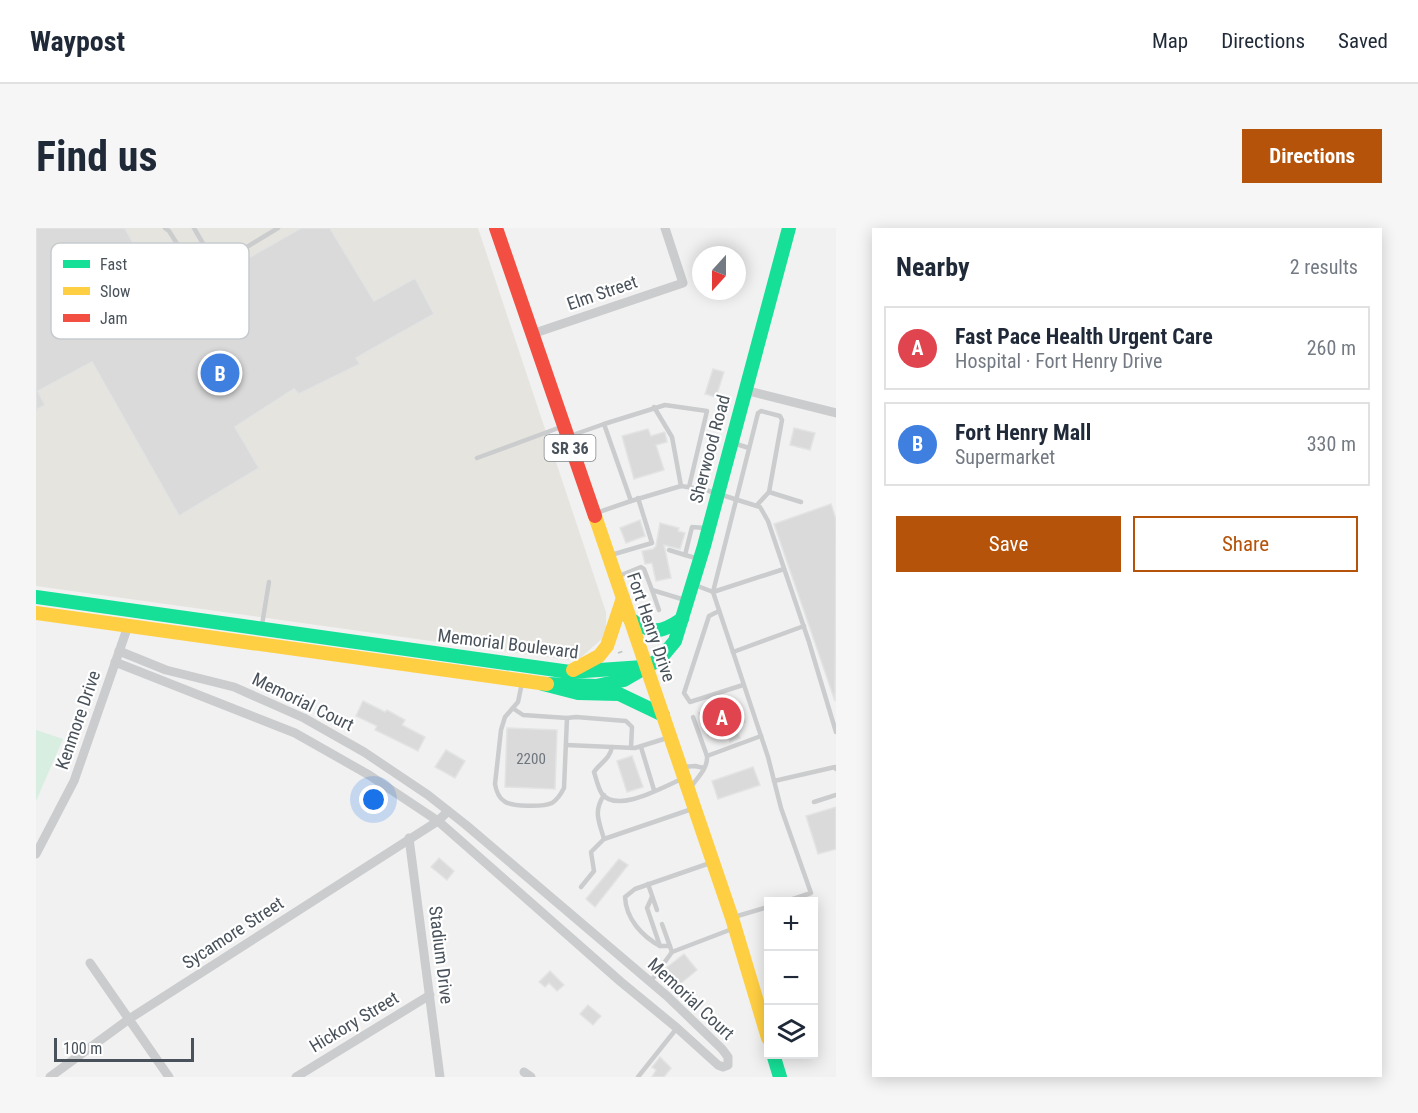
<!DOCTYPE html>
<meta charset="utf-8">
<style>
:root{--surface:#fff;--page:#f6f6f7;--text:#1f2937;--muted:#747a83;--line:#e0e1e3;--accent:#b45309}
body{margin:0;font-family:"Roboto Condensed",sans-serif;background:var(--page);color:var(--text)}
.controls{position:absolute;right:18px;bottom:18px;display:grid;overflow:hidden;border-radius:0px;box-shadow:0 3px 15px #0003}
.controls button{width:54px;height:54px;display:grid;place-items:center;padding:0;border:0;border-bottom:2px solid var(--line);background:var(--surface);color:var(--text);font:30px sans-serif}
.compass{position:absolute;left:656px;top:18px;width:54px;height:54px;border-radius:50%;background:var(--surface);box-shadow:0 3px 15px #0003;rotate:201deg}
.scale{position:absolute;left:18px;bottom:15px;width:140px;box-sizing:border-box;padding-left:6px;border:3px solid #49525b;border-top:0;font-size:16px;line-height:21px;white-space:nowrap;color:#49525b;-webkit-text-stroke:4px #fff;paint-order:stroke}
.you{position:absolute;left:338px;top:572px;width:21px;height:21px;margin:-15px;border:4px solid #fff;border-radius:50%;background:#1a73e8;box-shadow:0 0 0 9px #1a73e833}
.badge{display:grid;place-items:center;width:39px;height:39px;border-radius:50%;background:var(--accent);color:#fff;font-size:20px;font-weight:700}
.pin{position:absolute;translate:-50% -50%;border:3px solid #fff;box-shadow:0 2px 6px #0006}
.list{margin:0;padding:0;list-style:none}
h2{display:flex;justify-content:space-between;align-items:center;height:78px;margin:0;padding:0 24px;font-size:26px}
h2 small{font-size:20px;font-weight:400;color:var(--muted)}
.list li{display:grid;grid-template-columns:39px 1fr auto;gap:18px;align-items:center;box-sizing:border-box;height:84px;margin:0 12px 12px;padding:0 12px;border:2px solid var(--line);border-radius:0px}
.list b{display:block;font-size:22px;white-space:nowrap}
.list p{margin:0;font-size:20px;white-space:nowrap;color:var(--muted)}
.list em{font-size:20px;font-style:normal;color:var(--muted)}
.actions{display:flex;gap:12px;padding:18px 24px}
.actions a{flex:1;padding:14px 0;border:2px solid var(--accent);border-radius:0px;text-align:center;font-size:21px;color:var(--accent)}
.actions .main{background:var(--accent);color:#fff}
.icon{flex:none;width:33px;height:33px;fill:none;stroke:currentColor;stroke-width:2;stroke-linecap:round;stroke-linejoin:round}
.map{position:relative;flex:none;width:800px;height:849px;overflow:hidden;border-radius:0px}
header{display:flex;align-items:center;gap:36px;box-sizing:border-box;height:84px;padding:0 30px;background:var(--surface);border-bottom:2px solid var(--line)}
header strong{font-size:28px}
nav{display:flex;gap:33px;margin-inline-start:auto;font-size:21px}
.intro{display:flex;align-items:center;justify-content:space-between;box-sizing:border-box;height:144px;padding:0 36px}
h1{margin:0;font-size:42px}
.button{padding:15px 27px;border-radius:0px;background:var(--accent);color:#fff;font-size:21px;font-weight:700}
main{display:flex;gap:36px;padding:0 36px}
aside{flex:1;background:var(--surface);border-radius:0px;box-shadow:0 3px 15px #0003}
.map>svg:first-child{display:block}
.commercial{fill:#e5e4df}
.green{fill:#d7eee0}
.building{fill:#dadadb;stroke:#e2e3e3;stroke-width:1.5}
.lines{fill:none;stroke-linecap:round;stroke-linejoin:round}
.path{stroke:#bac3c1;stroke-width:1.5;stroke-dasharray:4.5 3;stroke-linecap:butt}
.lane{stroke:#cbccce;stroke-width:4.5}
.street{stroke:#cbccce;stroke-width:9}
.fast{stroke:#16e098;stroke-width:14}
.slow{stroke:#ffcf43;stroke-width:14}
.jam{stroke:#f24e42;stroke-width:14}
.labels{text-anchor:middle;stroke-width:4.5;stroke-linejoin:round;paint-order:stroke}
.number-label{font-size:15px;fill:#6e757c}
.shield{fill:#fff;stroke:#80868c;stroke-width:1.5}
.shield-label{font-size:16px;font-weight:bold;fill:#49525b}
.street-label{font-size:18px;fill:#49525b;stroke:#fff}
.key{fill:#fff;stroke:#c8cbce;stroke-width:1.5}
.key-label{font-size:16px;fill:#49525b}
</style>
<header>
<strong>Waypost</strong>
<nav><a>Map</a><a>Directions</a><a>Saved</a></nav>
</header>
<div class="intro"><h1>Find us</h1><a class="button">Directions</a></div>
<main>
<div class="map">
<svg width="800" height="849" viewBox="0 0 800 849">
<rect width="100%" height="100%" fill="#f1f1f1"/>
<path class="commercial" d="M0,0h442l128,384v16l-4,11 -23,20 -11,1 -532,-74z"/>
<path class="green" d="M0,502l27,9 -27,62z"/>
<g class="building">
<path d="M0,0h89l13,24 11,-7 13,21 -12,7 22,40 61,-34 -6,-9 74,-42h29l44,73 41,-23 19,36 -78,44 4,6 -61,30 -5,-5 -59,38 24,41 -80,48 -87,-154 -54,29 7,14 -9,5z"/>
<path d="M677,141l11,3 -8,25 -11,-3z"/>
<path d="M758,200l21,5 -5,17 -20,-5z"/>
<path d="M612,201l3,7 13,-4 1,1 2,9 -11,3 8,25 -30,9 -12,-43z"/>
<path d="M795,276l5,15 -1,182 -61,-177z"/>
<path d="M604,292l5,16 -19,7 -6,-15z"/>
<path d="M624,295l19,5 -1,3 7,2 -5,16 -16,-4 7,33 -15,3 -4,-18 -7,1 -3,-13 11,-2 3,-3z"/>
<path d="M700,472l9,22 -9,3 4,13 -10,4 -4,-13 -18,6 -9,-22z"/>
<path d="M327,473l22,11 2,-2 18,10 -3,5 23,12 -7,14 -43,-21 2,-4 -21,-10z"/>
<path d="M471,500l50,2 -2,59 -50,-2z"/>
<path d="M410,522l19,11 -10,17 -20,-11z"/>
<path d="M596,528l11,31 -16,5 -10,-31z"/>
<path d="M717,539l7,18 -42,14 -6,-18z"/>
<path d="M800,579v42l-18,5 -12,-38z"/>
<path d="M403,630l15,13 -7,9 -16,-13z"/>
<path d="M583,631l9,6 -33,42 -9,-8z"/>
<path d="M648,726l13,16 -17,14 -14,-16z"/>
<path d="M514,743l14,14 -7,6 -8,-8 -4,4 -6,-5z"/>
<path d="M552,777l13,11 -8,9 -13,-11z"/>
<path d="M624,829l11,11 -7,9h-12l4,-7 -4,-3z"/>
</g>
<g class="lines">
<path class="path" d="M582,425l6,-2"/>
<g class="lane">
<path d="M129,0l4,3 29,46 80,-49"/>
<path d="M158,0l22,38"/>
<path d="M618,179l18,30 9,49"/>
<path d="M534,208l34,-12"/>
<path d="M697,215l16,5"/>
<path d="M441,230l84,-31"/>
<path d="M733,264l13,-72 -2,-4 -19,-5 -3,2 -45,179 71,-23"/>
<path d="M595,273l-27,-77 61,-19 42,6 -18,76"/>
<path d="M721,277l12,-13 32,10"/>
<path d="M560,285l35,-12 50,-15 25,4 54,17 8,14 41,121 27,90"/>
<path d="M633,322l16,5"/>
<path d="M575,327l41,-12 -14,-45"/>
<path d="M663,331l-14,-4 7,-28 13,1"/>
<path d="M583,348l22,-9 3,2 8,21 33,10"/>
<path d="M659,357l18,7 55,165 13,51 30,85 -27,9"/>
<path d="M616,362l7,20"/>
<path d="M683,383l-10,5 -25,77 6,9 53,-17"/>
<path d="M226,397l7,-43"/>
<path d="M697,424l71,-26"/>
<path d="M478,481l9,6 44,3 -3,70c-3,6 -6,11 -12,15 -8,4 -41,4 -48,-2 -6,-4 -8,-11 -9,-17l6,-54 4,-13 13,-15 4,-19"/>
<path d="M657,489l14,39 54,-20"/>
<path d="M531,490l9,-1 50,4 6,6 -1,21"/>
<path d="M530,517l69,3 32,-10"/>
<path d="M576,519c-2,12 -12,16 -18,25 2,6 4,16 8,22 16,20 62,-8 80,-15"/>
<path d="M605,519l13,43"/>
<path d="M647,539l12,-1 9,2"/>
<path d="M738,553l61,-14 1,2"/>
<path d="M655,559c7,-10 17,-19 16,-31"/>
<path d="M778,574l22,-7"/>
<path d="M568,611c-5,-18 -11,-27 0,-44"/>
<path d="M612,656l9,26"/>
<path d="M545,659l13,-16 -3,-19 13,-13 88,-30"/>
<path d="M616,669l-5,11 13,38h10"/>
<path d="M698,689l34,-10"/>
<path d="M626,696l10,28 60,-23"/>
<path d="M624,718c-18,-10 -34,-27 -35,-49l10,-8 75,-26"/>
<path d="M615,753l21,-29"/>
<path d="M602,849l39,-49"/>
</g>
<g class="street">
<path d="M496,106l151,-51 -18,-55"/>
<path d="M709,162l91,23"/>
<path d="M79,434l180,71 74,42 69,46 183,161 56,46 41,37 5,2 5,-2v-8l-6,-8 -55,-53 -201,-171 -38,-30 -64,-43 -60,-34 -70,-31 -68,-17 -47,-19"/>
<path d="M373,610l31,239"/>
<path d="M0,626l38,-73 54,-155"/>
<path d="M54,735l79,114"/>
<path d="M488,844l7,5"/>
<path d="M14,849l79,-58 309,-198 10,-10"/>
<path d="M260,849l134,-82"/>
</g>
<g class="fast">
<path d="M0,369l534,75 73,-5"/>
<path d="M594,391c22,15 30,15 52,0"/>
<path d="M507,456l35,9 41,1 44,21"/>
<path d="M511,456l49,2 28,-6 36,-21 15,-18 29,-95 85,-318"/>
<path d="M737,826l7,23"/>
</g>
<g class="slow">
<path d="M559,288l137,402 36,120"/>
<path d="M0,385l511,71"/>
<path d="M537,442l26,-14 8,-10 16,-48"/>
</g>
<path class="jam" d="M460,0l99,288"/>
</g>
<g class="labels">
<g class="number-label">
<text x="495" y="536">2200</text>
</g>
<rect class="shield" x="508.5" y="207" width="51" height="26" rx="4.5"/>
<g class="shield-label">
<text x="534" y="226">SR 36</text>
</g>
<g class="street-label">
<text transform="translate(566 65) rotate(-19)" y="6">Elm Street</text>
<text transform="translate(674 221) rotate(-75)" y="6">Sherwood Road</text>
<text transform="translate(615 399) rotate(71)" y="6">Fort Henry Drive</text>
<text transform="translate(472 416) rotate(7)" y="6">Memorial Boulevard</text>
<text transform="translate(267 474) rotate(26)" y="6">Memorial Court</text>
<text transform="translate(42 492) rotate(-71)" y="6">Kenmore Drive</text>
<text transform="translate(197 705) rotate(-33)" y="6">Sycamore Street</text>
<text transform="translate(405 727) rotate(83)" y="6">Stadium Drive</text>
<text transform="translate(655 771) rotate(43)" y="6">Memorial Court</text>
<text transform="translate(318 794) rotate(-31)" y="6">Hickory Street</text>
</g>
</g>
<rect x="15" y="15" width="198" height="96" rx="9" class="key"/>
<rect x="27" y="32" width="27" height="8" fill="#16e098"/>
<rect x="27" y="59" width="27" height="8" fill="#ffcf43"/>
<rect x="27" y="86" width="27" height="8" fill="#f24e42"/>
<g class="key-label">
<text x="64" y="42">Fast</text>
<text x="64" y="69">Slow</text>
<text x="64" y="96">Jam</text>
</g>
</svg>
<div class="controls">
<button>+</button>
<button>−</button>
<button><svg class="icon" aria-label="layers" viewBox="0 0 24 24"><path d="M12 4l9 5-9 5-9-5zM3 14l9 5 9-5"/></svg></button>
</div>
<svg class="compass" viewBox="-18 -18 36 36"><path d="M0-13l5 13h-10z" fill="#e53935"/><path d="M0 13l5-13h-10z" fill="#747a83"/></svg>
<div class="scale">100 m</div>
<div class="you"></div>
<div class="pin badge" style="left:686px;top:489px;background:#e0444e">A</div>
<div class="pin badge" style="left:184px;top:145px;background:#3f7fe0">B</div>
</div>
<aside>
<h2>Nearby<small>2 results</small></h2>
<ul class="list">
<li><span class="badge" style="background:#e0444e">A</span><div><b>Fast Pace Health Urgent Care</b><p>Hospital · Fort Henry Drive</p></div><em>260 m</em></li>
<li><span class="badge" style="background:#3f7fe0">B</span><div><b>Fort Henry Mall</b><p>Supermarket</p></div><em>330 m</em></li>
</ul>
<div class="actions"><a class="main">Save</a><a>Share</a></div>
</aside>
</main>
